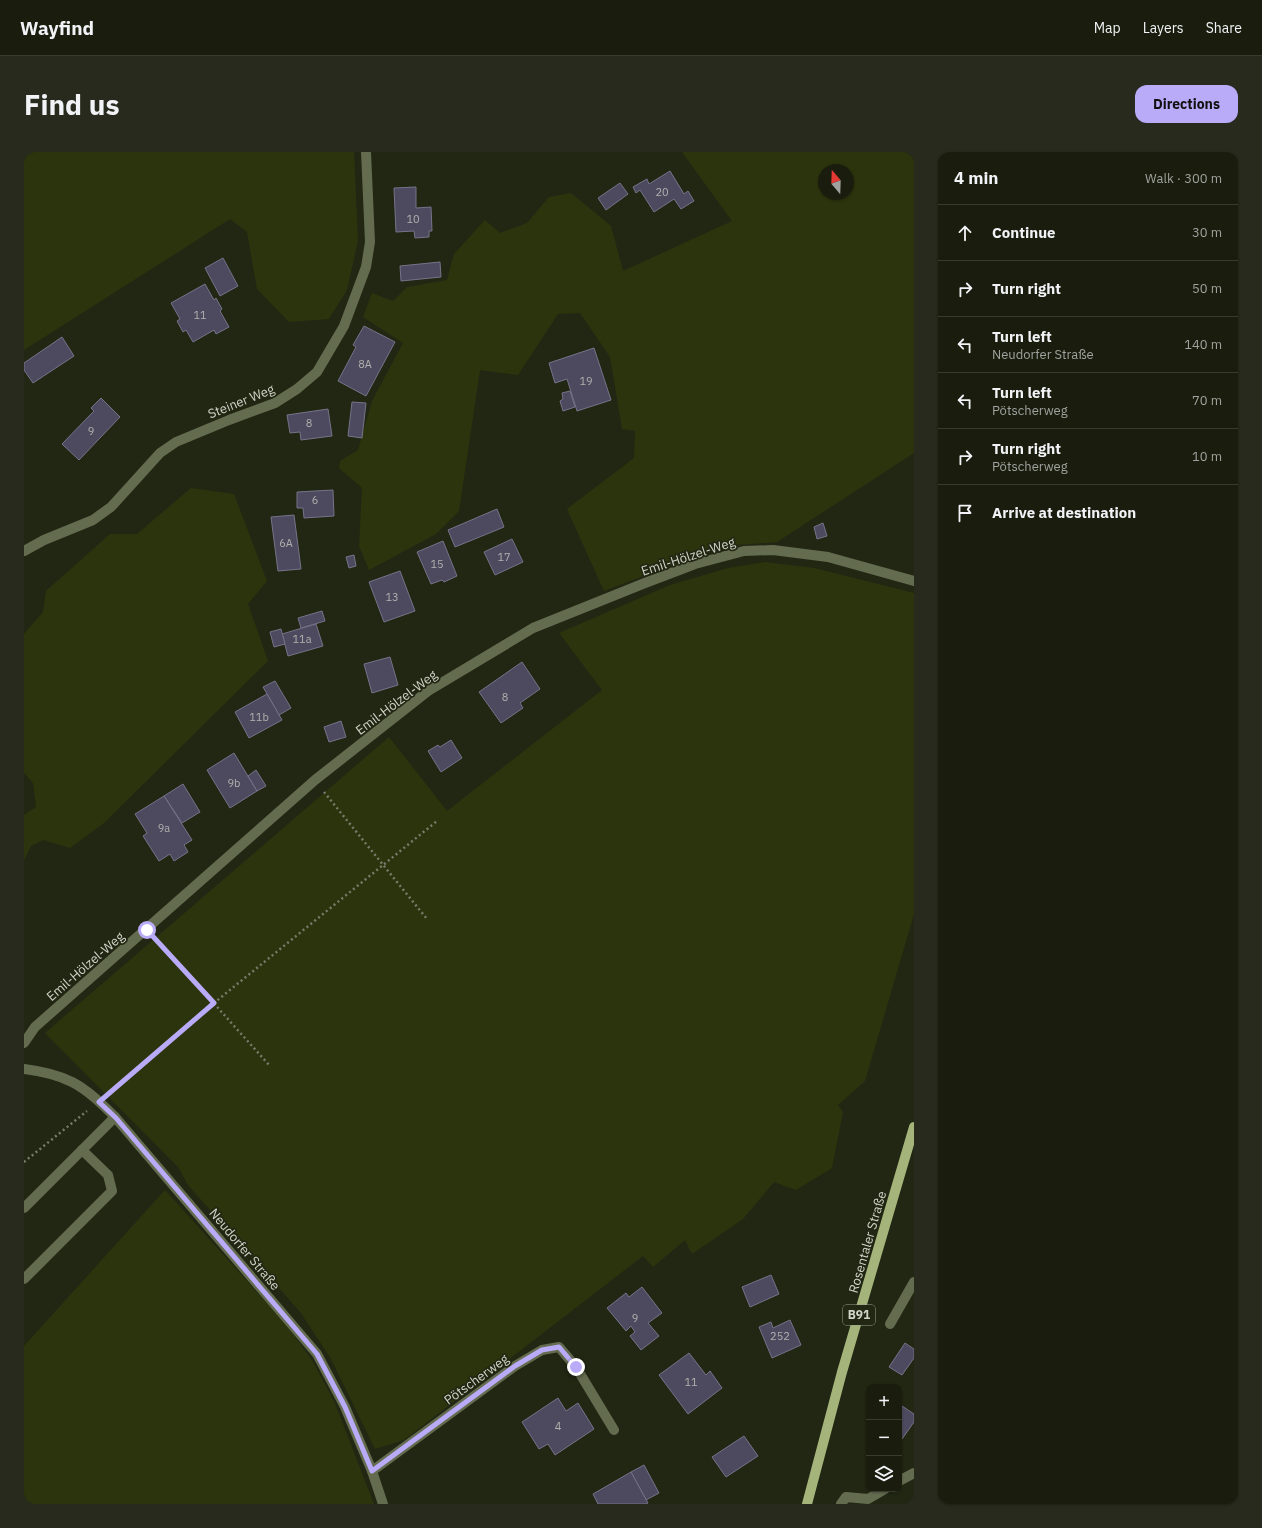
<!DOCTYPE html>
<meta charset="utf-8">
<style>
:root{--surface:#1a1d0e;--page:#272a1c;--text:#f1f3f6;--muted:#9fa29e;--line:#383b2e;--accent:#b9abf7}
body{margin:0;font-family:"IBM Plex Sans",sans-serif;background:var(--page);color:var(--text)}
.controls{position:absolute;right:12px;bottom:12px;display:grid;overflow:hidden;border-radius:8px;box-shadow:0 1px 3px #0004}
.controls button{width:36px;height:36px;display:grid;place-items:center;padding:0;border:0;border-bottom:1px solid var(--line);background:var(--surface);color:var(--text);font:20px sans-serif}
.compass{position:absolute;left:794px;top:12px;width:36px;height:36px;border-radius:50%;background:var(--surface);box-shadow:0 1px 3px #0004;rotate:341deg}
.stop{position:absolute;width:12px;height:12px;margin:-9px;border:3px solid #b9abf7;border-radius:50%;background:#fff}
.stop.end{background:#b9abf7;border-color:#fff;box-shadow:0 1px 4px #0008}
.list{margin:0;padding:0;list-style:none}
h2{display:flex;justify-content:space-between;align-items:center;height:52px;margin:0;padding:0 16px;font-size:17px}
h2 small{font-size:13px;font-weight:400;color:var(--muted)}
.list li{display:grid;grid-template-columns:26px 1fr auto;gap:12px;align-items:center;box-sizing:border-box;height:56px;padding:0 16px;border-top:1px solid var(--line)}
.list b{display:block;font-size:15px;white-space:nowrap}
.list p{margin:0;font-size:13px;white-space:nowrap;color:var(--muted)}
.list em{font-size:13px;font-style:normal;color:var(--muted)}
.icon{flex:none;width:22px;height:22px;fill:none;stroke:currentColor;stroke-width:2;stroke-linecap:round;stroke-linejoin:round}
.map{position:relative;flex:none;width:890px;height:1352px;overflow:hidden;border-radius:12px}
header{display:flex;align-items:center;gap:24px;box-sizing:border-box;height:56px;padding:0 20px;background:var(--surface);border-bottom:1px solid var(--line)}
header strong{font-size:19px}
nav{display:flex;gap:22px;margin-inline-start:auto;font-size:14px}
.intro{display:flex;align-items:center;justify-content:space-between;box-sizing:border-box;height:96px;padding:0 24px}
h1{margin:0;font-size:28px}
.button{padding:10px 18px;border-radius:12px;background:var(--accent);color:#111;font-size:14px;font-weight:700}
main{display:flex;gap:24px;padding:0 24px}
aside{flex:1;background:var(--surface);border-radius:12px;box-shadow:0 1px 3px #0004}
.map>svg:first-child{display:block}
.green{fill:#2c340d;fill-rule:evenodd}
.building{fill:#4d4a5f;stroke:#76738a}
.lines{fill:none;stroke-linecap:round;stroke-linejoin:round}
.path{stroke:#777c6b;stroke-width:2.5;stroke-dasharray:2 3;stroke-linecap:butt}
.minor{stroke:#646c50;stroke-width:10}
.major{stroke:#a4b47a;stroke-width:10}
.route{stroke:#b9abf7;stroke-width:5}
.labels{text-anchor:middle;stroke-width:3.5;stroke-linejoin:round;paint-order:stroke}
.number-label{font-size:11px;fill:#b0b2ae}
.shield{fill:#222713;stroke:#9ca192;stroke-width:1}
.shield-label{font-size:12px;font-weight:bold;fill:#d1d5c8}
.street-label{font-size:13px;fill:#d1d5c8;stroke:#222713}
</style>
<header>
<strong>Wayfind</strong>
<nav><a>Map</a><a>Layers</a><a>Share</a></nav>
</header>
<div class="intro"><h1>Find us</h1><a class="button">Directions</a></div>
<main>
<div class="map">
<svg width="890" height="1352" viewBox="0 0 890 1352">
<rect width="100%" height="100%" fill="#222713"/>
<g class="green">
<path d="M0,0h330l4,89 -11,49 -18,29 -40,3 -32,-33 -10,-57 -17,-13 -206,131z"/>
<path d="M658,0h232v301l-137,89 -40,3 -41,11 -92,35 -37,-82 67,-51 1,-27 -13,-2 -12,-72 -30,-44 -22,1 -40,61 -38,-5 -21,141 -23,23 -67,36 -10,-24 3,-58 -23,-20 1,-7 18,-11 14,-49 31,-58 -40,-26 9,-24 21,8 14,-14 40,-7 7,-26 31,-34 15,13 27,-10 22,-26 22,-4 40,33 12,45 109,-50zM800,18h24v24h-24z"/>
<path d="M167,336l43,6 33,87 -19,23 20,57 -164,162 -34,25 -27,-8 -12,6 -7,14v-45l12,-8 -3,-24 -9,-10v-139l19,-22 3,-21 64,-57h27z"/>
<path d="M741,410l49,6 100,25v321l-49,167 -27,24 5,7 -11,56 -36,22 -22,-8 -31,37 -51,35 -7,-14 -32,27 -10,-11 -239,184 -29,9 -44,-90 -30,-46 -113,-128 -10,-18 -133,-134 344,-296 58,74 155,-121 -43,-57 111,-48 58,-17z"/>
<path d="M141,1038l119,132 28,38 22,41 40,103h-350v-158z"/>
</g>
<g class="building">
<path d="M646,19l14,23 4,-3 6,10 -13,8 -7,-10 -20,13 -14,-22 -4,3 -3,-6 14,-8 2,5z"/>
<path d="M596,31l8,11 -22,16 -8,-12z"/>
<path d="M392,35v21l15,-1 1,24h-3v6l-14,1 -1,-7 -18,1 -2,-44z"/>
<path d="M199,106l15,28 -18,10 -15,-28z"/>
<path d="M416,110l1,15 -40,4 -1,-15z"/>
<path d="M181,132l9,16 2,-2 6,11 -2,2 9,16 -13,7 -2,-4 -21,12 -7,-12 -3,2 -6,-11 3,-2 -9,-16z"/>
<path d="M340,174l31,16 -29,54 -28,-15 18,-34 -3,-2z"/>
<path d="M38,185l12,19 -41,27 -9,-13v-7z"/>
<path d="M570,196l17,52 -34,11 -10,-32 -12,4 -6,-20z"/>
<path d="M546,239l5,16 -12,4 -3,-10 3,-2 -1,-6z"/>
<path d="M77,246l19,19 -41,43 -17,-16 32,-33 -3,-3z"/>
<path d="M328,250l14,1 -4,35 -14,-2z"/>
<path d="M304,257l4,27 -31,4 -1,-8 -10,1 -3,-18z"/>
<path d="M309,338l1,26 -30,2 -1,-10h-6v-16z"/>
<path d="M473,357l7,18 -49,20 -7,-17z"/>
<path d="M270,363l7,54 -23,2 -7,-54z"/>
<path d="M799,371l4,13 -10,3 -3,-12z"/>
<path d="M488,387l11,23 -28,13 -11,-23z"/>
<path d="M419,389l14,35 -13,6 -2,-2 -11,4 -14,-32z"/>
<path d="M330,403l2,11 -7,2 -3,-11z"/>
<path d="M376,419l15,40 -31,11 -15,-40z"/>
<path d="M298,459l3,10 -24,7 -3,-10z"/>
<path d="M292,472l7,22 -35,10 -6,-22z"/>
<path d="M257,477l4,15 -11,3 -4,-15z"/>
<path d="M366,505l8,28 -26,8 -8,-29z"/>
<path d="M498,510l18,27 -20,14 3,5 -22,15 -22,-31z"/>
<path d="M251,529l16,27 -12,7 -16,-28z"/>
<path d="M243,542l15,26 -33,18 -14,-26z"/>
<path d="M317,569l5,16 -17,5 -5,-15z"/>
<path d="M427,588l11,18 -21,14 -13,-21 10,-6 2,2z"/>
<path d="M210,601l23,38 -27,17 -23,-38z"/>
<path d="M232,618l10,16 -9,5 -9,-15z"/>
<path d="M159,632l17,28 -18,11 -18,-27z"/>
<path d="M140,644l28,44 -8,5 4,7 -14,9 -4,-7 -11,7 -16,-25 4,-3 -12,-19z"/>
<path d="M747,1123l8,19 -29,13 -8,-20z"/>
<path d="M618,1135l20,26 -14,10 11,13 -18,14 -11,-14 5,-4 -4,-6 -5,5 -19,-23 19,-15 3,4z"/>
<path d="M766,1168l11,25 -29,13 -13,-31 12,-5 2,6z"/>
<path d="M881,1191l9,6v9l-12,17 -13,-8z"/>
<path d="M665,1201l17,22 4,-4 12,17 -34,26 -29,-39z"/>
<path d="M534,1246l8,13 12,-8 16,26 -39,26 -7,-11 -9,5 -17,-27z"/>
<path d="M875,1252l15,10v8l-12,17 -3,-2z"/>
<path d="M720,1284l14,20 -32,21 -14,-20z"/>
<path d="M620,1313l15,28 -13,7 -15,-28z"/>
<path d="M607,1320l17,31 -2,1h-48l-5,-10z"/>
</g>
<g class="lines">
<g class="path">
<path d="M300,640l103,127"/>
<path d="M133,788l113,126"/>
<path d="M87,939l103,-88 223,-182"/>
<path d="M0,1010l63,-51"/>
</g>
<g class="minor">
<path d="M0,399l20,-11 49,-20 18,-13 49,-54 16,-11 53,-22 46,-17 22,-14 20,-17 27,-46 22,-59 4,-25 -4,-90"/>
<path d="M0,891l11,-16 280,-247 113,-89 105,-63 112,-45 50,-19 49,-13 29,-1 55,7 86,24"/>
<path d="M0,917c16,2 34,6 48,13 16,8 31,23 43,35l202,237 28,53 27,64 11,33"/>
<path d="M0,1056l91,-91"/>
<path d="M0,1127l88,-88 -4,-16 -26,-25"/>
<path d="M866,1172l24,-42"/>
<path d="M348,1319l143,-105 27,-16 17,-3 17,20 38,63"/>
<path d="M875,1329l15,-8"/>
<path d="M817,1352l5,-7 22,2 17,-10"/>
</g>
<path class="major" d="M783,1352l35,-132 72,-245"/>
</g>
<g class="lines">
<path class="route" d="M123,778l67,73 -115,99 17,16 201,236 28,53 27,64 143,-105 27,-16 17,-3 17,20"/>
</g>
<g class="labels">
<g class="number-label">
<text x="638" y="44">20</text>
<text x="389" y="71">10</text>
<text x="176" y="167">11</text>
<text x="341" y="216">8A</text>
<text x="562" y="233">19</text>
<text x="285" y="275">8</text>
<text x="67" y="283">9</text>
<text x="291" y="352">6</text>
<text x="262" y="395">6A</text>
<text x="480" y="409">17</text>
<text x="413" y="416">15</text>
<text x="368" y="449">13</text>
<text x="278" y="491">11a</text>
<text x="481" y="549">8</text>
<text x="235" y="569">11b</text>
<text x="210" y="635">9b</text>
<text x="140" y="680">9a</text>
<text x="611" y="1170">9</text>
<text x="756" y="1188">252</text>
<text x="667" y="1234">11</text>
<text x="534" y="1278">4</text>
</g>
<rect class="shield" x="819" y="1153" width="32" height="20" rx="3"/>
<g class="shield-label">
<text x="835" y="1167">B91</text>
</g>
<g class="street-label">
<text transform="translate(217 249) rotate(-22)" y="5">Steiner Weg</text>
<text transform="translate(664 404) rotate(-18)" y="5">Emil-Hölzel-Weg</text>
<text transform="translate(372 550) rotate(-37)" y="5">Emil-Hölzel-Weg</text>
<text transform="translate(61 814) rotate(-41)" y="5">Emil-Hölzel-Weg</text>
<text transform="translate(843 1090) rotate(-74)" y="5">Rosentaler Straße</text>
<text transform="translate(221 1097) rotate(50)" y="5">Neudorfer Straße</text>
<text transform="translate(452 1227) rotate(-36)" y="5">Pötscherweg</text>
</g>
</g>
</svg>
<div class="controls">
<button>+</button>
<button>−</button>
<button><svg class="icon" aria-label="layers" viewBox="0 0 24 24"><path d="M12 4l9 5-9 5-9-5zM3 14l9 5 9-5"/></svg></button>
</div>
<svg class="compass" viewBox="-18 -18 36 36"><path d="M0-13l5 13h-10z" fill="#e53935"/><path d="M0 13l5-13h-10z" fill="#9fa29e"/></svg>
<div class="stop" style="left:123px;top:778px"></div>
<div class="stop end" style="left:552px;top:1215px"></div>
</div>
<aside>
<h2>4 min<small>Walk · 300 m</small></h2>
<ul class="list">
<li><svg class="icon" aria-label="ahead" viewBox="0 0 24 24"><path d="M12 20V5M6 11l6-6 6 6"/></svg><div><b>Continue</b></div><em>30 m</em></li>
<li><svg class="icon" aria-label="right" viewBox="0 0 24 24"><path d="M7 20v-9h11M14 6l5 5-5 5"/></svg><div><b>Turn right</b></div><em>50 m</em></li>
<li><svg class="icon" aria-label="left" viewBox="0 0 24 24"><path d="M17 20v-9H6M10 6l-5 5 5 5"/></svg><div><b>Turn left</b><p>Neudorfer Straße</p></div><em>140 m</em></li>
<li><svg class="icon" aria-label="left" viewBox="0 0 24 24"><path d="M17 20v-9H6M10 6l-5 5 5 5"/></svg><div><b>Turn left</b><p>Pötscherweg</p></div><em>70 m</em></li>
<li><svg class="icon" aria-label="right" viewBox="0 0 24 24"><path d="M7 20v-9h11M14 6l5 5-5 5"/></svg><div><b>Turn right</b><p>Pötscherweg</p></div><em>10 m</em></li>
<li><svg class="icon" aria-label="arrive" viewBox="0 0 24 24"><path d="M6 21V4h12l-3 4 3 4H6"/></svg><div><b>Arrive at destination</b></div></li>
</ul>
</aside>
</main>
